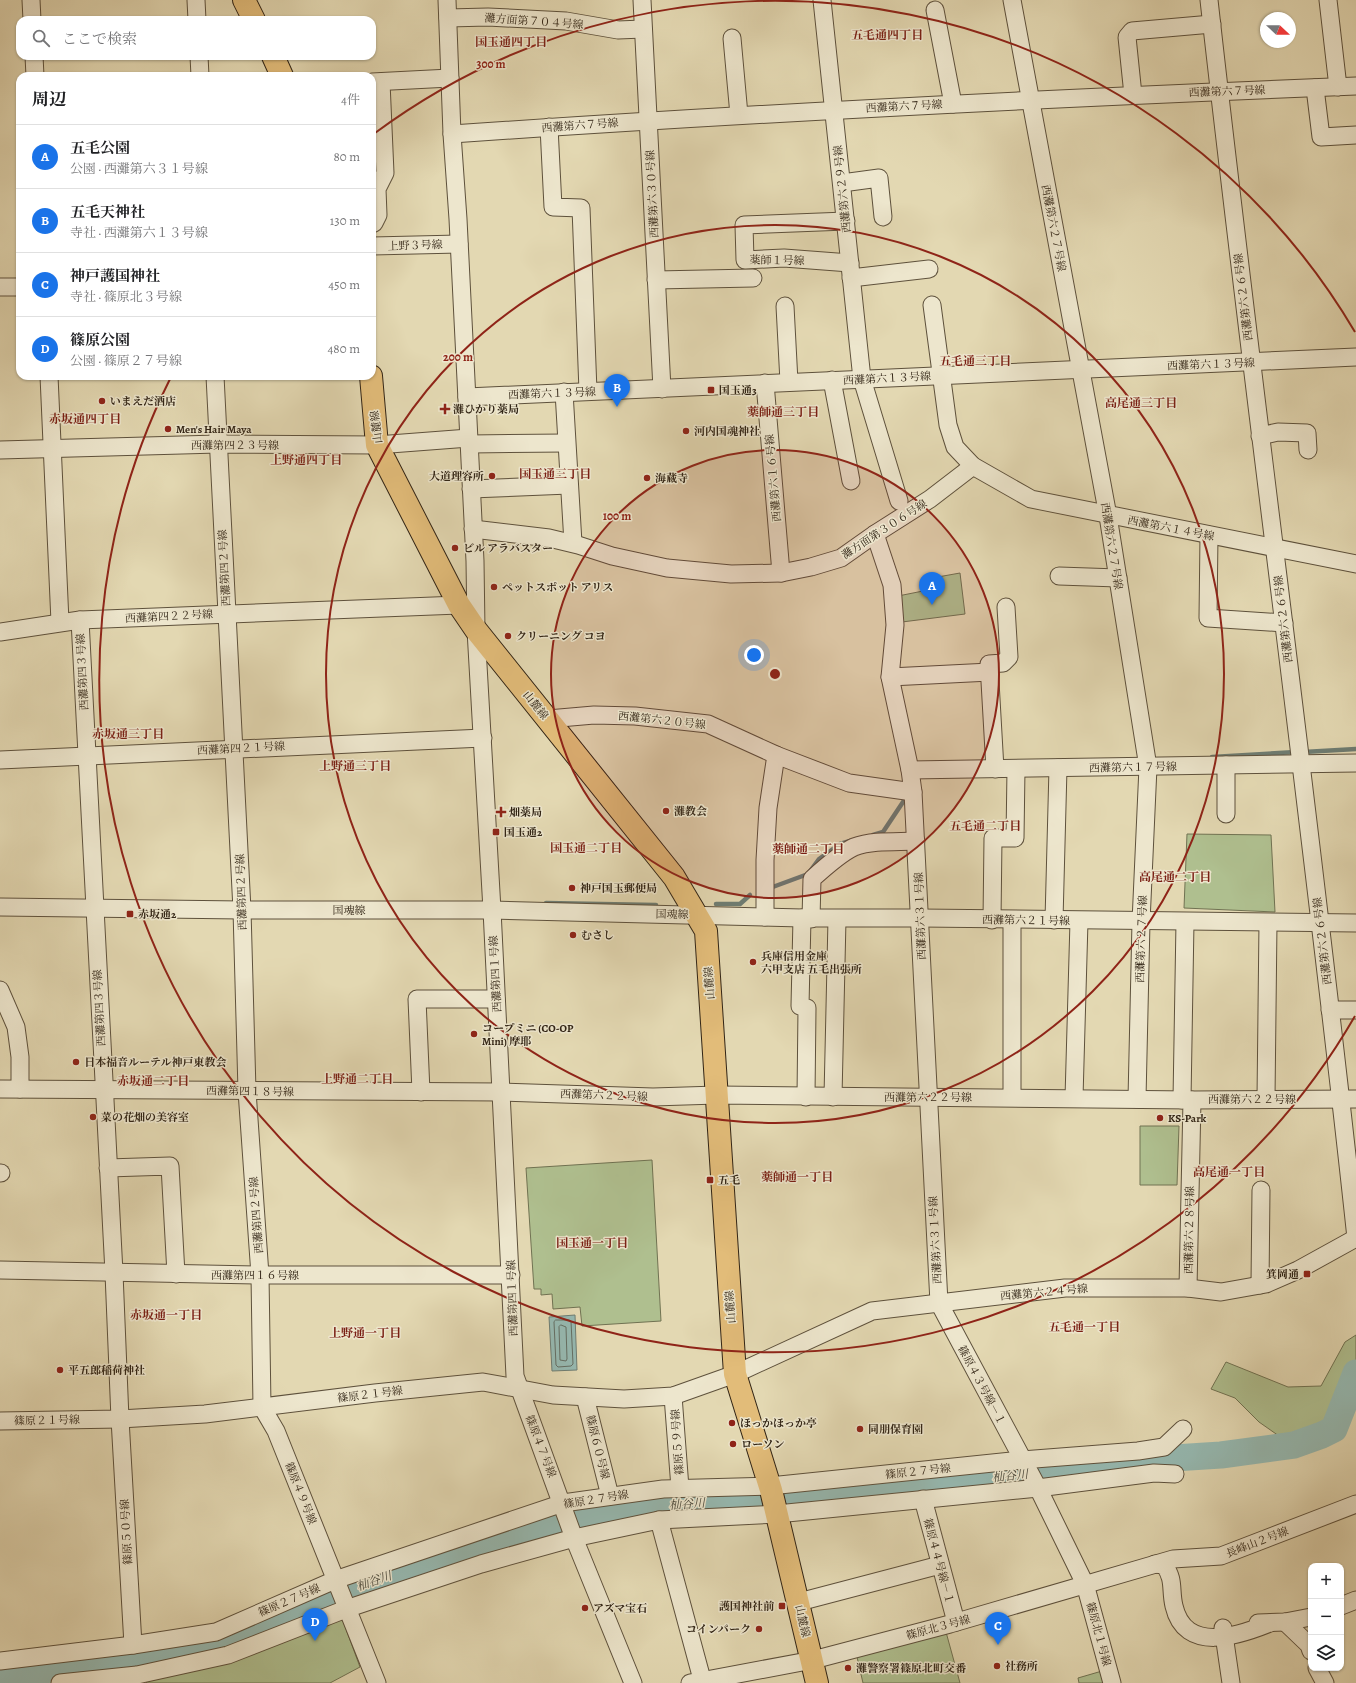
<!DOCTYPE html>
<html lang="ja">
<meta charset="utf-8">
<style>
:root{--surface:#fff;--page:#f6f6f6;--text:#202124;--muted:#757577;--line:#e0e0e0;--accent:#1a73e8}
body{margin:0;font-family:Alegreya,"Noto Serif JP",serif;background:var(--page);color:var(--text)}
.controls{position:absolute;right:12px;bottom:12px;display:grid;overflow:hidden;border-radius:8px;box-shadow:0 1px 3px #0004}
.controls button{width:36px;height:36px;display:grid;place-items:center;padding:0;border:0;border-bottom:1px solid var(--line);background:var(--surface);color:var(--text);font:20px sans-serif}
.compass{position:absolute;left:1260px;top:12px;width:36px;height:36px;border-radius:50%;background:var(--surface);box-shadow:0 1px 3px #0004;rotate:112deg}
.you{position:absolute;left:754px;top:655px;width:14px;height:14px;margin:-10px;border:3px solid #fff;border-radius:50%;background:#1a73e8;box-shadow:0 0 0 6px #1a73e833}
.badge{display:grid;place-items:center;width:26px;height:26px;border-radius:50%;background:var(--accent);color:#fff;font-size:13px;font-weight:700}
.pin{position:absolute;translate:-50% -33px;filter:drop-shadow(0 1px 2px #0008)}
.pin::after{content:'';position:absolute;top:21px;width:14px;height:12px;background:inherit;clip-path:polygon(0 0,100% 0,50% 100%)}
.list{margin:0;padding:0;list-style:none}
h2{display:flex;justify-content:space-between;align-items:center;height:52px;margin:0;padding:0 16px;font-size:17px}
h2 small{font-size:13px;font-weight:400;color:var(--muted)}
.list li{display:grid;grid-template-columns:26px 1fr auto;gap:12px;align-items:center;box-sizing:border-box;height:64px;padding:0 16px;border-top:1px solid var(--line)}
.list b{display:block;font-size:15px;white-space:nowrap}
.list p{margin:0;font-size:13px;white-space:nowrap;color:var(--muted)}
.list em{font-size:13px;font-style:normal;color:var(--muted)}
.icon{flex:none;width:22px;height:22px;fill:none;stroke:currentColor;stroke-width:2;stroke-linecap:round;stroke-linejoin:round}
.map{position:relative;flex:none;width:1356px;height:1683px;overflow:hidden}
.search{position:absolute;background:var(--surface);box-shadow:0 1px 3px #0004;left:16px;top:16px;width:360px;height:44px;display:flex;align-items:center;gap:10px;box-sizing:border-box;padding:0 14px;border-radius:12px;color:var(--muted);font-size:15px}
.panel{position:absolute;background:var(--surface);box-shadow:0 1px 3px #0004;left:16px;top:72px;width:360px;height:308px;border-radius:12px}
.map>svg:first-child{display:block}
.green{fill:#afbf8f;stroke:#707252}
.water{fill:#96b9b1;stroke:#6e7d73}
.lines{fill:none;stroke-linecap:round;stroke-linejoin:round}
.shore{stroke:#646e63;stroke-width:1}
.stream{stroke:#6e7d73;stroke-width:4.5}
.river{stroke:#96b9b1;stroke-width:27}
.minor-casing{stroke:#5e513c;stroke-width:19}
.major-casing{stroke:#312415;stroke-width:24}
.minor{stroke:#ede6cd;stroke-width:17}
.major{stroke:#e2bc79;stroke-width:22}
.ring{fill:none;stroke:#8f2418;stroke-width:2}
.poi-dot{fill:#8f2418;stroke:#ede6cd;stroke-width:1.5}
.labels{text-anchor:middle;stroke-width:3;stroke-linejoin:round;paint-order:stroke}
.street-label{font-size:11px;fill:#312415;stroke:#ede6cd}
.poi-label{font-size:11px;font-weight:bold;fill:#312415;stroke:#ede6cd;text-anchor:start}
.neighbourhood-label{font-size:12px;font-weight:bold;fill:#7a1f14;stroke:#ede6cd}
.water-label{font-size:12px;font-style:italic;fill:#4a493c;stroke:#ede6cd}
.centre{fill:#8f2418;stroke:#ede6cd;stroke-width:2}
.ring-label{font-size:12px;text-anchor:middle;font-weight:bold;fill:#8f2418;stroke:#ede6cd;stroke-width:3;stroke-linejoin:round;paint-order:stroke}
</style>
<div class="map">
<svg width="1356" height="1683" viewBox="0 0 1356 1683">
<rect width="100%" height="100%" fill="#e3d8b2"/>
<filter id="stains"><feTurbulence type="fractalNoise" baseFrequency=".005" numOctaves="4"/><feColorMatrix values="0 0 0 0 .2 0 0 0 0 .09 0 0 0 0 .02 0 0 0 .5 -.17"/></filter>
<radialGradient id="worn" r=".72"><stop offset=".6" stop-color="#630" stop-opacity="0"/><stop offset="1" stop-color="#630" stop-opacity=".3"/></radialGradient>
<g class="green">
<path d="M960,573l5,41 -63,8 -4,-26 25,-5 -2,-11z"/>
<path d="M1187,834l84,1 4,77 -91,-4z"/>
<path d="M1140,1126h39l-2,59h-37z"/>
<path d="M652,1160l9,161 -79,5 -2,-19 -27,2 -1,-15 -11,1v-6h-7l-8,-121z"/>
<path d="M1356,1335v62l-8,20 -25,16 -44,3 -20,-14 -24,-24 -24,-9 15,-27 62,25 33,-1 24,-44z"/>
<path d="M335,1618l8,3 17,46 -30,16h-184l4,-5z"/>
<path d="M946,1632l14,51h-97l-6,-26z"/>
<path d="M1102,1671l3,12h-26l-1,-5z"/>
</g>
<path class="water" d="M575,1315l2,55 -25,1 -3,-54z"/>
<g class="lines">
<g class="shore">
<path d="M556,1320h13l2,1 2,43 -2,2 -13,1 -2,-2 -2,-43z"/>
<path d="M561,1325l5,2 1,32 -1,2 -6,-1 -1,-33z"/>
</g>
<g class="stream">
<path d="M1304,752l52,-3"/>
<path d="M1212,757l84,-5"/>
<path d="M873,835l10,-3 22,-33"/>
<path d="M770,888l38,-14 11,-15 21,-15 10,-3"/>
<path d="M546,903l110,2"/>
<path d="M716,904h24l10,-9"/>
</g>
<path class="river" d="M0,1674l128,-12 79,-15 150,-61 120,-41 110,-29 91,-13 76,-2 177,-17 243,-26 47,-3 73,-10 28,-10 12,-6 22,-56"/>
<g class="minor-casing">
<g id="minor">
<path d="M31,0l1,20"/>
<path d="M196,0l1,20"/>
<path d="M447,0l5,134 6,85 17,342 1,69 16,280 23,466 59,162 59,145"/>
<path d="M642,0l20,389"/>
<path d="M822,0l40,379 37,122"/>
<path d="M1012,0l96,516 40,251 -7,155 -4,177"/>
<path d="M1209,0c46,413 103,825 147,1238"/>
<path d="M1328,0l10,87"/>
<path d="M935,10l18,94"/>
<path d="M448,18l40,-1 78,4 52,9 25,-1"/>
<path d="M732,38l7,77"/>
<path d="M34,56l1,20"/>
<path d="M199,56l1,20"/>
<path d="M372,82l78,-4"/>
<path d="M1315,88l6,49 35,-2"/>
<path d="M1133,95l-6,-58 5,-6 80,-7"/>
<path d="M549,127l4,80 28,1 7,183"/>
<path d="M452,134c301,-21 602,-36 904,-48"/>
<path d="M842,183l37,-5 4,39"/>
<path d="M846,221l-102,4 1,35 39,-2 66,5"/>
<path d="M372,224l2,-1 4,-8 -1,-26 8,-16 -4,-91"/>
<path d="M372,246l87,-2"/>
<path d="M851,278l78,-9"/>
<path d="M656,280l97,-2"/>
<path d="M0,287h20"/>
<path d="M932,305l16,120 7,22 18,19 58,33 325,65"/>
<path d="M785,306l4,76"/>
<path d="M49,376l11,246"/>
<path d="M215,376l27,534 5,181 13,184 2,132 14,24 101,252"/>
<path d="M832,380l19,101"/>
<path d="M765,383l16,190"/>
<path d="M564,392l9,151"/>
<path d="M467,397l889,-40"/>
<path d="M1260,436l18,-4 29,1 1,17"/>
<path d="M469,444l97,-1"/>
<path d="M0,450l218,-6 159,1 92,-7"/>
<path d="M471,489l98,-4"/>
<path d="M473,529l76,9 29,7 34,11 55,12 64,6 50,-1 30,-6 30,-9 34,-24 55,-35 43,-33"/>
<path d="M875,534l17,51 3,40 -5,52 20,93 3,22 26,511 99,185 47,96 27,99"/>
<path d="M1209,535l-1,83 76,5"/>
<path d="M1059,576l59,2"/>
<path d="M80,620l34,653 6,146 13,226"/>
<path d="M0,632l80,-12 379,-15"/>
<path d="M890,677l100,-5"/>
<path d="M548,719l46,-4 41,1 73,8 68,31 -8,53 -3,52v57"/>
<path d="M776,755l73,28 64,9"/>
<path d="M0,760l483,-22"/>
<path d="M1226,765v49"/>
<path d="M995,769l-6,-105 14,-1 6,-6 -3,-50"/>
<path d="M910,770l446,-7"/>
<path d="M0,907l242,3h250l310,8h118l436,5"/>
<path d="M802,918l-2,88 7,2 -1,89"/>
<path d="M811,919l1,-40c11,-10 29,-26 42,-32 19,-7 43,-5 62,-6"/>
<path d="M992,920l1,-82h22l1,-69"/>
<path d="M1012,920v177"/>
<path d="M1054,920l4,-152"/>
<path d="M0,990l16,37 4,30v32"/>
<path d="M1330,1010h26"/>
<path d="M0,1089l501,3 152,5 64,-2 475,5 164,-1"/>
<path d="M421,1092l-4,-93h79"/>
<path d="M833,1097l4,-178"/>
<path d="M1074,1098l5,-177"/>
<path d="M1266,1099l2,-176"/>
<path d="M1182,1100l3,-178"/>
<path d="M108,1168l62,-2 6,108"/>
<path d="M0,1173h1"/>
<path d="M0,1270l260,5h251"/>
<path d="M1260,1285l1,-95"/>
<path d="M1188,1288l4,-188"/>
<path d="M673,1396l7,92"/>
<path d="M585,1397l25,99"/>
<path d="M0,1421l120,-2 85,-5 170,-21 108,-11 70,13 71,4 49,-3 62,-22 137,-63 193,-23h123l33,4 45,-8 32,-14 58,-32"/>
<path d="M923,1499l33,123"/>
<path d="M659,1520l44,163"/>
<path d="M1155,1564l9,1c11,15 6,24 10,41 11,48 64,30 96,17"/>
<path d="M799,1602l141,-37"/>
<path d="M1341,1606l15,-6"/>
<path d="M1285,1622l24,23 2,6"/>
<path d="M1258,1623l27,-1 26,-5"/>
<path d="M1223,1628l8,55"/>
<path d="M0,1661l133,-16 83,-13 119,-52 228,-77 100,-14 107,-3 252,-26 116,-9 26,-4 19,-18"/>
<path d="M1317,1668l8,15"/>
<path d="M60,1683l77,-8 91,-20 118,-46 135,-45 93,-26 85,-18 118,-6 261,-26 116,-15 21,1"/>
<path d="M690,1683l123,-23 137,-36 223,-65 48,-3 135,-52"/>
</g>
</g>
<g class="major-casing">
<g id="major">
<path d="M244,0l10,20"/>
<path d="M273,56l9,20"/>
<path d="M371,376l6,69 82,160 17,25 198,247 32,54 29,443 36,116 46,193"/>
</g>
</g>
<use href="#minor" class="minor"/>
<use href="#major" class="major"/>
</g>
<circle cx="775" cy="674" r="224" fill="#8f2418" fill-opacity=".12"/>
<g class="ring">
<circle cx="775" cy="674" r="224"/>
<circle cx="775" cy="674" r="449"/>
<path d="M1355 1016A673 673 0 0 1 170 379M375 133A673 673 0 0 1 1355 332"/>
</g>
<g class="poi-dot">
<rect x="707" y="386" width="8" height="8" rx="2"/>
<circle cx="102" cy="401" r="4"/>
<path d="M443 403h4v4h4v4h-4v4h-4v-4h-4v-4h4z"/>
<circle cx="168" cy="429" r="4"/>
<circle cx="686" cy="431" r="4"/>
<circle cx="492" cy="476" r="4"/>
<circle cx="647" cy="478" r="4"/>
<circle cx="455" cy="548" r="4"/>
<circle cx="494" cy="587" r="4"/>
<circle cx="508" cy="636" r="4"/>
<circle cx="666" cy="811" r="4"/>
<path d="M499 806h4v4h4v4h-4v4h-4v-4h-4v-4h4z"/>
<rect x="492" y="828" width="8" height="8" rx="2"/>
<circle cx="572" cy="888" r="4"/>
<rect x="126" y="910" width="8" height="8" rx="2"/>
<circle cx="573" cy="935" r="4"/>
<circle cx="753" cy="962" r="4"/>
<circle cx="474" cy="1034" r="4"/>
<circle cx="76" cy="1062" r="4"/>
<circle cx="93" cy="1117" r="4"/>
<circle cx="1160" cy="1118" r="4"/>
<rect x="706" y="1176" width="8" height="8" rx="2"/>
<rect x="1303" y="1270" width="8" height="8" rx="2"/>
<circle cx="60" cy="1370" r="4"/>
<circle cx="732" cy="1423" r="4"/>
<circle cx="860" cy="1429" r="4"/>
<circle cx="733" cy="1444" r="4"/>
<rect x="778" y="1602" width="8" height="8" rx="2"/>
<circle cx="585" cy="1608" r="4"/>
<circle cx="759" cy="1629" r="4"/>
<circle cx="997" cy="1666" r="4"/>
<circle cx="848" cy="1668" r="4"/>
</g>
<g class="labels">
<g class="street-label">
<text transform="translate(534 21) rotate(4)" y="4">灘方面第７０４号線</text>
<text transform="translate(1227 91) rotate(-2)" y="4">西灘第六７号線</text>
<text transform="translate(904 106) rotate(-3)" y="4">西灘第六７号線</text>
<text transform="translate(580 125) rotate(-4)" y="4">西灘第六７号線</text>
<text transform="translate(842 189) rotate(-96)" y="4">西灘第六２９号線</text>
<text transform="translate(652 194) rotate(-93)" y="4">西灘第六３０号線</text>
<text transform="translate(1054 228) rotate(79)" y="4">西灘第六２７号線</text>
<text transform="translate(415 245) rotate(-2)" y="4">上野３号線</text>
<text transform="translate(777 260) rotate(1)" y="4">薬師１号線</text>
<text transform="translate(1243 297) rotate(-97)" y="4">西灘第六２６号線</text>
<text transform="translate(1211 364) rotate(-2)" y="4">西灘第六１３号線</text>
<text transform="translate(887 378) rotate(-3)" y="4">西灘第六１３号線</text>
<text transform="translate(552 393) rotate(-2)" y="4">西灘第六１３号線</text>
<text transform="translate(376 427) rotate(-97)" y="4">山麓線</text>
<text x="235" y="449">西灘第四２３号線</text>
<text transform="translate(773 478) rotate(-95)" y="4">西灘第六１６号線</text>
<text transform="translate(1171 528) rotate(11)" y="4">西灘第六１４号線</text>
<text transform="translate(884 529) rotate(-33)" y="4">灘方面第３０６号線</text>
<text transform="translate(1112 546) rotate(81)" y="4">西灘第六２７号線</text>
<text transform="translate(224 568) rotate(-93)" y="4">西灘第四２号線</text>
<text transform="translate(169 616) rotate(-3)" y="4">西灘第四２２号線</text>
<text transform="translate(1283 619) rotate(-97)" y="4">西灘第六２６号線</text>
<text transform="translate(82 672) rotate(-93)" y="4">西灘第四３号線</text>
<text transform="translate(536 705) rotate(51)" y="4">山麓線</text>
<text transform="translate(662 720) rotate(6)" y="4">西灘第六２０号線</text>
<text transform="translate(241 748) rotate(-3)" y="4">西灘第四２１号線</text>
<text transform="translate(1133 767) rotate(-1)" y="4">西灘第六１７号線</text>
<text transform="translate(241 892) rotate(-92)" y="4">西灘第四２号線</text>
<text x="349" y="914">国魂線</text>
<text transform="translate(672 914) rotate(1)" y="4">国魂線</text>
<text transform="translate(920 916) rotate(-92)" y="4">西灘第六３１号線</text>
<text transform="translate(1026 920) rotate(1)" y="4">西灘第六２１号線</text>
<text transform="translate(1141 939) rotate(-88)" y="4">西灘第六２７号線</text>
<text transform="translate(1322 941) rotate(-97)" y="4">西灘第六２６号線</text>
<text transform="translate(495 974) rotate(-93)" y="4">西灘第四１号線</text>
<text transform="translate(709 983) rotate(-94)" y="4">山麓線</text>
<text transform="translate(99 1008) rotate(-93)" y="4">西灘第四３号線</text>
<text transform="translate(250 1091) rotate(1)" y="4">西灘第四１８号線</text>
<text transform="translate(604 1095) rotate(2)" y="4">西灘第六２２号線</text>
<text x="928" y="1101">西灘第六２２号線</text>
<text x="1252" y="1103">西灘第六２２号線</text>
<text transform="translate(256 1215) rotate(-94)" y="4">西灘第四２号線</text>
<text transform="translate(1189 1230) rotate(-89)" y="4">西灘第六２８号線</text>
<text transform="translate(935 1240) rotate(-93)" y="4">西灘第六３１号線</text>
<text x="255" y="1279">西灘第四１６号線</text>
<text transform="translate(1044 1292) rotate(-5)" y="4">西灘第六２４号線</text>
<text transform="translate(512 1298) rotate(-92)" y="4">西灘第四１号線</text>
<text transform="translate(730 1307) rotate(-94)" y="4">山麓線</text>
<text transform="translate(982 1385) rotate(62)" y="4">篠原４３号線－１</text>
<text transform="translate(370 1394) rotate(-7)" y="4">篠原２１号線</text>
<text transform="translate(47 1420) rotate(-1)" y="4">篠原２１号線</text>
<text transform="translate(677 1442) rotate(-94)" y="4">篠原５９号線</text>
<text transform="translate(541 1446) rotate(69)" y="4">篠原４７号線</text>
<text transform="translate(598 1447) rotate(76)" y="4">篠原６０号線</text>
<text transform="translate(918 1471) rotate(-6)" y="4">篠原２７号線</text>
<text transform="translate(301 1493) rotate(68)" y="4">篠原４９号線</text>
<text transform="translate(596 1499) rotate(-9)" y="4">篠原２７号線</text>
<text transform="translate(126 1532) rotate(-93)" y="4">篠原５０号線</text>
<text transform="translate(1257 1542) rotate(-21)" y="4">長峰山２号線</text>
<text transform="translate(939 1561) rotate(75)" y="4">篠原４４号線－１</text>
<text transform="translate(289 1600) rotate(-23)" y="4">篠原２７号線</text>
<text transform="translate(803 1621) rotate(77)" y="4">山麓線</text>
<text transform="translate(938 1627) rotate(-15)" y="4">篠原北３号線</text>
<text transform="translate(1099 1634) rotate(75)" y="4">篠原北１号線</text>
</g>
<g class="poi-label">
<text x="719" y="394">国玉通3</text>
<text x="110" y="405">いまえだ酒店</text>
<text x="453" y="413">灘ひかり薬局</text>
<text x="176" y="433">Men's Hair Maya</text>
<text x="694" y="435">河内国魂神社</text>
<text x="484" y="480" text-anchor="end">大道理容所</text>
<text x="655" y="482">海蔵寺</text>
<text x="463" y="552">ビル アラバスター</text>
<text x="502" y="591">ペットスポット アリス</text>
<text x="516" y="640">クリーニング コヨ</text>
<text x="674" y="815">灘教会</text>
<text x="509" y="816">畑薬局</text>
<text x="504" y="836">国玉通2</text>
<text x="580" y="892">神戸国玉郵便局</text>
<text x="138" y="918">赤坂通2</text>
<text x="581" y="939">むさし</text>
<text x="761" y="960">兵庫信用金庫<tspan x="761" dy="13">六甲支店 五毛出張所</tspan></text>
<text x="482" y="1032">コープミニ (CO-OP<tspan x="482" dy="13">Mini) 摩耶</tspan></text>
<text x="84" y="1066">日本福音ルーテル神戸東教会</text>
<text x="101" y="1121">菜の花畑の美容室</text>
<text x="1168" y="1122">KS-Park</text>
<text x="718" y="1184">五毛</text>
<text x="1299" y="1278" text-anchor="end">箕岡通</text>
<text x="68" y="1374">平五郎稲荷神社</text>
<text x="740" y="1427">ほっかほっか亭</text>
<text x="868" y="1433">同朋保育園</text>
<text x="741" y="1448">ローソン</text>
<text x="774" y="1610" text-anchor="end">護国神社前</text>
<text x="593" y="1612">アズマ宝石</text>
<text x="751" y="1633" text-anchor="end">コインパーク</text>
<text x="1005" y="1670">社務所</text>
<text x="856" y="1672">灘警察署篠原北町交番</text>
</g>
<g class="neighbourhood-label">
<text x="887" y="39">五毛通四丁目</text>
<text x="511" y="46">国玉通四丁目</text>
<text x="975" y="365">五毛通三丁目</text>
<text x="1141" y="407">高尾通三丁目</text>
<text x="783" y="416">薬師通三丁目</text>
<text x="85" y="423">赤坂通四丁目</text>
<text x="306" y="464">上野通四丁目</text>
<text x="555" y="478">国玉通三丁目</text>
<text x="128" y="738">赤坂通三丁目</text>
<text x="355" y="770">上野通三丁目</text>
<text x="985" y="830">五毛通二丁目</text>
<text x="586" y="852">国玉通二丁目</text>
<text x="808" y="853">薬師通二丁目</text>
<text x="1175" y="881">高尾通二丁目</text>
<text x="357" y="1083">上野通二丁目</text>
<text x="153" y="1085">赤坂通二丁目</text>
<text x="1229" y="1176">高尾通一丁目</text>
<text x="797" y="1181">薬師通一丁目</text>
<text x="592" y="1247">国玉通一丁目</text>
<text x="166" y="1319">赤坂通一丁目</text>
<text x="1084" y="1331">五毛通一丁目</text>
<text x="365" y="1337">上野通一丁目</text>
</g>
<g class="water-label">
<text transform="translate(1010 1476) rotate(-6)" y="4">杣谷川</text>
<text transform="translate(687 1504) rotate(-4)" y="4">杣谷川</text>
<text transform="translate(374 1581) rotate(-19)" y="4">杣谷川</text>
</g>
</g>
<circle cx="775" cy="674" r="6" class="centre"/>
<g class="ring-label">
<text x="491" y="68">300 m</text>
<text x="458" y="361">200 m</text>
<text x="617" y="520">100 m</text>
</g>
<rect width="100%" height="100%" filter="url(#stains)"/>
<rect width="100%" height="100%" fill="url(#worn)"/>
</svg>
<div class="controls">
<button>+</button>
<button>−</button>
<button><svg class="icon" aria-label="layers" viewBox="0 0 24 24"><path d="M12 4l9 5-9 5-9-5zM3 14l9 5 9-5"/></svg></button>
</div>
<svg class="compass" viewBox="-18 -18 36 36"><path d="M0-13l5 13h-10z" fill="#e53935"/><path d="M0 13l5-13h-10z" fill="#757577"/></svg>
<div class="you"></div>
<div class="pin badge" style="left:932px;top:605px">A</div>
<div class="pin badge" style="left:617px;top:407px">B</div>
<div class="pin badge" style="left:998px;top:1645px">C</div>
<div class="pin badge" style="left:315px;top:1641px">D</div>
<div class="search"><svg class="icon" aria-label="search" viewBox="0 0 24 24"><circle cx="10" cy="10" r="6"/><path d="M15 15l6 6"/></svg>ここで検索</div>
<section class="panel">
<h2>周辺<small>4件</small></h2>
<ul class="list">
<li><span class="badge">A</span><div><b>五毛公園</b><p>公園 · 西灘第六３１号線</p></div><em>80 m</em></li>
<li><span class="badge">B</span><div><b>五毛天神社</b><p>寺社 · 西灘第六１３号線</p></div><em>130 m</em></li>
<li><span class="badge">C</span><div><b>神戸護国神社</b><p>寺社 · 篠原北３号線</p></div><em>450 m</em></li>
<li><span class="badge">D</span><div><b>篠原公園</b><p>公園 · 篠原２７号線</p></div><em>480 m</em></li>
</ul>
</section>
</div>
